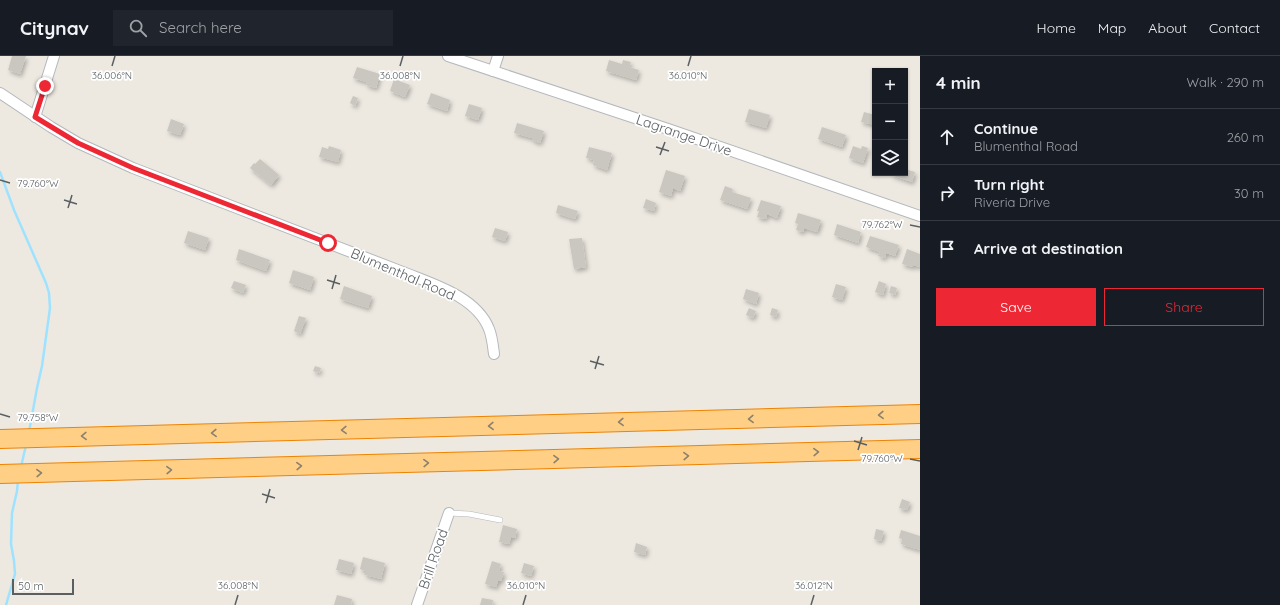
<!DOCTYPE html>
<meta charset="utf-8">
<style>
:root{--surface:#171b24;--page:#20242c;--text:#f1f3f6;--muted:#9ea1a6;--line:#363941;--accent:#ed2733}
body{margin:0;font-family:Quicksand,sans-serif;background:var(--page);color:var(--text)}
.controls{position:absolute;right:12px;top:12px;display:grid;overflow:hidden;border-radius:0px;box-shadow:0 1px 3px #0004}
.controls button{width:36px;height:36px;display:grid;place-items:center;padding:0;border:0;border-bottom:1px solid var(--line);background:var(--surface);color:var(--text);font:20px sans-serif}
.scale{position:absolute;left:12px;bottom:10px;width:62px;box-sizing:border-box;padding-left:4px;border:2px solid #5a5f62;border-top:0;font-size:11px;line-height:14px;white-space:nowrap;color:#5a5f62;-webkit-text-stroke:3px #fff;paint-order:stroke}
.stop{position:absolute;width:12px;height:12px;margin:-9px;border:3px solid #ed2733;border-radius:50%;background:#fff}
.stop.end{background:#ed2733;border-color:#fff;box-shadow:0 1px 4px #0008}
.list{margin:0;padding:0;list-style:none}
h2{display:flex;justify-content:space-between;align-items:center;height:52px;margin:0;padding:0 16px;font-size:17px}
h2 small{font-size:13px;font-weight:400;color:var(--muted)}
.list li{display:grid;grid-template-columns:26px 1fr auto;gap:12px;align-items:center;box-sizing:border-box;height:56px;padding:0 16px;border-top:1px solid var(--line)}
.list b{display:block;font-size:15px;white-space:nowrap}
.list p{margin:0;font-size:13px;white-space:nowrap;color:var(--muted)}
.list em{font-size:13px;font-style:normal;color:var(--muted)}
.actions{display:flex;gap:8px;padding:12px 16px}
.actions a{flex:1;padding:9px 0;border:1px solid var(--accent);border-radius:0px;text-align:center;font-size:14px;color:var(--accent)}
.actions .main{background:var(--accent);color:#fff}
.icon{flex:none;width:22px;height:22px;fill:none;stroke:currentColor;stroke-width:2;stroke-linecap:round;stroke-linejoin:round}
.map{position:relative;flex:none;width:920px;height:549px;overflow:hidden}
header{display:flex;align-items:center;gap:24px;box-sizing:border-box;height:56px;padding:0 20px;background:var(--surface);border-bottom:1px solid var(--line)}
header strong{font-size:19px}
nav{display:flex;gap:22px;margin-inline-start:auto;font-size:14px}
.search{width:280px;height:36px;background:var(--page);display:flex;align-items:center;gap:10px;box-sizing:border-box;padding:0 14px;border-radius:0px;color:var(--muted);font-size:15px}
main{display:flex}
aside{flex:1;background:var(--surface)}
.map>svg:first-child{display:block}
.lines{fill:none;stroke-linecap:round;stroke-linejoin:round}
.stream{stroke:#9fe2ff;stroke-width:2.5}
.building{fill:#cac6c0;filter:url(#shadow)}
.lane-casing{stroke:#b4b8bc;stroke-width:6}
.street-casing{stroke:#b4b8bc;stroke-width:12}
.highway-casing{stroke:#ee8300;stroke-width:20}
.lane{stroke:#fff;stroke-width:5}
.street{stroke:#fff;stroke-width:10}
.highway{stroke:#ffcf86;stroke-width:18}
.oneway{stroke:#8c816d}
.route{stroke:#ed2733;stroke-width:5}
.ticks{fill:none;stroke:#5a5f62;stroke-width:1.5}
.labels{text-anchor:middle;stroke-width:3.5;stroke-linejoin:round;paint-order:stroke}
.street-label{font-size:14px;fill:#5a5f62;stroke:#fff}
.ticks-label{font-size:10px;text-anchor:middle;fill:#5a5f62;stroke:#fff;stroke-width:3.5;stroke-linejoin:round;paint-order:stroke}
</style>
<header>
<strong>Citynav</strong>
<div class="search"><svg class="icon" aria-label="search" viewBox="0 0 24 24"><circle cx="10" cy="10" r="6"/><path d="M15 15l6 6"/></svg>Search here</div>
<nav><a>Home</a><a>Map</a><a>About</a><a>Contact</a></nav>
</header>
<main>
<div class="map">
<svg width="920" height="549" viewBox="0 0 920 549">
<defs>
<filter id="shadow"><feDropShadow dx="2" dy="3" stdDeviation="2" flood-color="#0004"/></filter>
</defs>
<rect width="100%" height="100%" fill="#ede9e1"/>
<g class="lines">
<g class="stream">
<path d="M0,116l14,38 32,73 3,10 1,15 -8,58 -5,22 -8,44"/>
<path d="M21,411l5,-22"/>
<path d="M6,549l9,-31 -1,-13 -3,-17 1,-31 5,-22 1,-11"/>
</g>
</g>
<g class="building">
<path d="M12,0h14l-6,18 -12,-4z"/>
<path d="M609,4l13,4 1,-4 8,2 -2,5 10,3 -3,10 -30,-9z"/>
<path d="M357,11l23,7 -4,14 -10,-3 1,-3 -14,-4z"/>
<path d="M394,23l16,6 -5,12 -15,-6z"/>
<path d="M431,37l19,7 -3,11 -20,-7z"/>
<path d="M353,40l5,2 -3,8 -5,-3z"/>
<path d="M469,48l13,4 -4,12 -13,-4z"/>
<path d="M749,53l21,6 -4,13 -21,-6z"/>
<path d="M864,56l11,3v10l-14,-3z"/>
<path d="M171,63l13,5 -4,11 -13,-4z"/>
<path d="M517,67l27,8 -4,12 -8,-3v-2l-18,-5z"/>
<path d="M822,71l24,8 -4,12 -24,-8z"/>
<path d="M329,90l12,4 -3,12 -19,-5 3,-10 6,2z"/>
<path d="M853,90l8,3 1,-3 6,2 -5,15 -14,-5z"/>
<path d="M589,91l23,6 -5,17 -14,-5 1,-5 -8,-2z"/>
<path d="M260,103l19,16 -8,10 -21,-17 4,-5 1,1z"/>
<path d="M905,113l10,3 -3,10 -21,-7 1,-2h13z"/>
<path d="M666,114l19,6 -5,15 -7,-3 -2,8 -12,-4z"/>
<path d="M725,130l8,3 -1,3 19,6 -4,11 -27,-9z"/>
<path d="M646,143l10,4 -2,8 -11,-3z"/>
<path d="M761,144l20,6 -4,12 -10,-4 -1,5 -9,-2 2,-6h-2z"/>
<path d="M558,149l20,6 -3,8 -19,-6z"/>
<path d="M798,157l23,7 -4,12 -13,-4 -1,4 -7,-2 2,-6 -3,-1z"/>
<path d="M837,168l24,8 -3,11 -24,-8z"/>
<path d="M495,172l13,4 -3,9 -13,-4z"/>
<path d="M188,175l21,7 -4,12 -21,-7z"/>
<path d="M870,180l29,9 -4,11 -9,-3 -1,5 -7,-2 2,-4 -14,-5z"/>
<path d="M582,182l4,29 -12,2 -5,-30z"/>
<path d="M239,193l31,11 -4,11 -30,-11z"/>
<path d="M907,193l13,5v13l-7,-2v2l-11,-3z"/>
<path d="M293,214l21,7 -4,13 -21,-7z"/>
<path d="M234,225l12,4 -3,8 -12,-5z"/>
<path d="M879,225l7,3 -3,11 -8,-3z"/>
<path d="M836,228l10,3 -4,13 -10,-3z"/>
<path d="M344,230l28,10 -4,12 -28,-9z"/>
<path d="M891,230l6,2 -2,7 -6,-2z"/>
<path d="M746,233l13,4 -3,11 -13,-5z"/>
<path d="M749,252l7,3 -3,7 -7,-3z"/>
<path d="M772,252l6,2 -2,7 -6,-2z"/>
<path d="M299,260l7,2 -6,16 -6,-3z"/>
<path d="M315,310l6,2 -2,5 -6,-2z"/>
<path d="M902,443l8,3 -3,8 -8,-2z"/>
<path d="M503,469l14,4 -2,9 -4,-1 -2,7 -10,-2z"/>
<path d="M876,473l8,2 -3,10 -7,-2z"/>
<path d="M901,474l19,6v14l-19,-6 1,-5 -3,-1z"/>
<path d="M636,487l11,4 -2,8 -11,-3z"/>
<path d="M363,501l22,6 -4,16 -16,-4v-4l-5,-2z"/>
<path d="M339,503l15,4 -3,11 -15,-4z"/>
<path d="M492,505l9,3 -2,7 5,1 -3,9h-3l-2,6 -11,-3z"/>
<path d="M524,507l10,3 -3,10 -10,-3z"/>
<path d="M337,539l15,4 -1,6h-17z"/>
<path d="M482,542l11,2 -1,5h-12z"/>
</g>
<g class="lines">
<g class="lane-casing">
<path id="lane" d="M449,457l20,1 31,6"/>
</g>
<g class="street-casing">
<g id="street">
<path d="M448,0l220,73 252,87"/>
<path d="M493,15l5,-15"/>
<path d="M0,37l51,34 27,16 55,25 275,106c28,11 69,24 81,55 3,7 4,17 5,25"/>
<path d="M35,61l19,-61"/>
<path d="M417,549l32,-92"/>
</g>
</g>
<g class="highway-casing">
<g id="highway">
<path d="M0,383l920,-25"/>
<path d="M0,418l920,-25"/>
</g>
</g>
<use href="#lane" class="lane"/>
<use href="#street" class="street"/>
<use href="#highway" class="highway"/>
</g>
<defs><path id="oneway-chevron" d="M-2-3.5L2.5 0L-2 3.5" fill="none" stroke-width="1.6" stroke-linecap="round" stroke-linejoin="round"/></defs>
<g class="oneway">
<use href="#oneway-chevron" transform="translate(881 359) rotate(178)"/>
<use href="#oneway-chevron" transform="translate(751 363) rotate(178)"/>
<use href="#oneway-chevron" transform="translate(621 366) rotate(178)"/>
<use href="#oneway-chevron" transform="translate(491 370) rotate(178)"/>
<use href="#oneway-chevron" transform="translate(344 374) rotate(178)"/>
<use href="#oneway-chevron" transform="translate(214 377) rotate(178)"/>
<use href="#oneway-chevron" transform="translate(84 380) rotate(178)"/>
<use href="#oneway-chevron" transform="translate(816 396) rotate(-2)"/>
<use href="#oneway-chevron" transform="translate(686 400) rotate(-2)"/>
<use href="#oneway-chevron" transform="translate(556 403) rotate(-2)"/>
<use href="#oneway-chevron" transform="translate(426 407) rotate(-2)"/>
<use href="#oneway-chevron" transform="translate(299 410) rotate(-2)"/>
<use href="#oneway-chevron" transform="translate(169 414) rotate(-2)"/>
<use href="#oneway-chevron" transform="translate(39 417) rotate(-2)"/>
</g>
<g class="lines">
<path class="route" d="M45,30l-10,31 43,26 55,25 195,75"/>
</g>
<path class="ticks" d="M112,10l3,-10M400,10l3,-10M688,10l3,-10M656,91l13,4M660,99l5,-13M0,124l10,3M64,144l13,4M68,152l4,-13M910,169l10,2M327,224l13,4M332,233l4,-14M590,305l14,4M595,313l4,-13M0,358l10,3M854,385l13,4M858,394l4,-13M910,403l10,2M262,438l13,4M266,447l4,-14M235,549l3,-10M523,549l3,-10M811,549l3,-10"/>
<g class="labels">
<g class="street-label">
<text transform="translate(684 79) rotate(19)" y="5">Lagrange Drive</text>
<text transform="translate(403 218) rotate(23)" y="5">Blumenthal Road</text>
<text transform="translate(433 503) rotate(-71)" y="5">Brill Road</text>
</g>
</g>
<g class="ticks-label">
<text x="112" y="23">36.006°N</text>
<text x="400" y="23">36.008°N</text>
<text x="688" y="23">36.010°N</text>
<text x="38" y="131">79.760°W</text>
<text x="882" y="172">79.762°W</text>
<text x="38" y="365">79.758°W</text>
<text x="882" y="406">79.760°W</text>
<text x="238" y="533">36.008°N</text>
<text x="526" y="533">36.010°N</text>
<text x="814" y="533">36.012°N</text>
</g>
</svg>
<div class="controls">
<button>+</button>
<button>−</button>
<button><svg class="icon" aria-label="layers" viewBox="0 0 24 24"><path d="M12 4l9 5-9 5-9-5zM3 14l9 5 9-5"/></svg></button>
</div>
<div class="scale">50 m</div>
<div class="stop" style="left:328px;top:187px"></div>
<div class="stop end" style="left:45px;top:30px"></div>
</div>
<aside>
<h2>4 min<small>Walk · 290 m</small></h2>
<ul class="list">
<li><svg class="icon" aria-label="ahead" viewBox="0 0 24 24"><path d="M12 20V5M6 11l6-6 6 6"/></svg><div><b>Continue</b><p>Blumenthal Road</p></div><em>260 m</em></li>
<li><svg class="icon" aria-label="right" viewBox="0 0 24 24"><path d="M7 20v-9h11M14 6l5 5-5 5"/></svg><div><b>Turn right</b><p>Riveria Drive</p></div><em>30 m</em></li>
<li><svg class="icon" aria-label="arrive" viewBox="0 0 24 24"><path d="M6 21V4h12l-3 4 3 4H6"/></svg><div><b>Arrive at destination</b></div></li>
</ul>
<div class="actions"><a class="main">Save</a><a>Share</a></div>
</aside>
</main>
